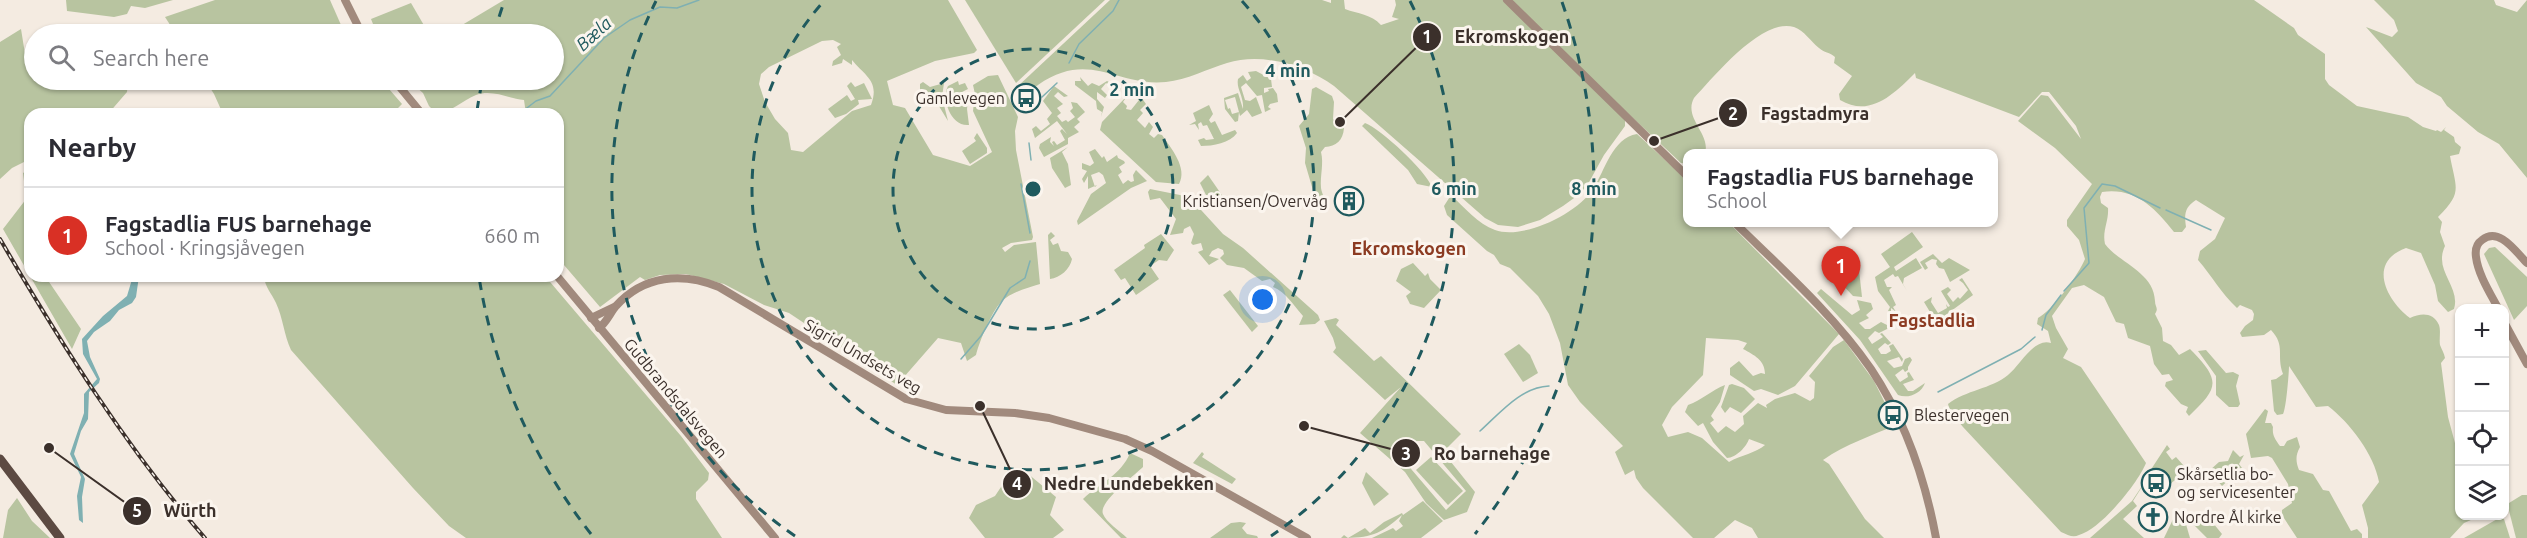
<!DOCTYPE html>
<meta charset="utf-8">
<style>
:root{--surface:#fff;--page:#f7f7f7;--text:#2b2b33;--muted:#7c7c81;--line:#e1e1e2;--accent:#d93025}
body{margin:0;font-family:Ubuntu,sans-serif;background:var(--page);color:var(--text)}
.controls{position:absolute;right:18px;bottom:18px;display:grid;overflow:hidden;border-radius:12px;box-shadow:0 2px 4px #0004}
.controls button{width:54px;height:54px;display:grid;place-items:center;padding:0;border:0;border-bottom:2px solid var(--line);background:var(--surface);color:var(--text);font:30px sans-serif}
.you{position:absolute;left:1263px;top:300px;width:21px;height:21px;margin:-15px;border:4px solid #fff;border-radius:50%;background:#1a73e8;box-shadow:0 0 0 9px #1a73e833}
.badge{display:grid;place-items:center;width:39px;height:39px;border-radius:50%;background:var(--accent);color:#fff;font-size:20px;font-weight:700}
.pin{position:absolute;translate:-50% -50px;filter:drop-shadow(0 2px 3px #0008)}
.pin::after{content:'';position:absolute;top:32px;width:21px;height:18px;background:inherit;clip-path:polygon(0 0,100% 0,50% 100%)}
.popup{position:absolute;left:1683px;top:149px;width:315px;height:78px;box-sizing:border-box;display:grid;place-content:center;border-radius:12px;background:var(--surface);filter:drop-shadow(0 2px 4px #0005);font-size:20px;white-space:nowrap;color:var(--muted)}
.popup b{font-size:22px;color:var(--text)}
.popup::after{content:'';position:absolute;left:50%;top:100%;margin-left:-12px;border:12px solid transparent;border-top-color:var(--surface)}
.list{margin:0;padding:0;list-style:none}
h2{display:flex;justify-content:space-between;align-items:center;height:78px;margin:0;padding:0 24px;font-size:26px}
h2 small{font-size:20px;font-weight:400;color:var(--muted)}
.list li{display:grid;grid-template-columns:39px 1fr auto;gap:18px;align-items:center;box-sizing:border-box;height:96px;padding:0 24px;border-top:2px solid var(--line)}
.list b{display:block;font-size:22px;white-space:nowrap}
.list p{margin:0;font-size:20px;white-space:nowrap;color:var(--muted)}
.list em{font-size:20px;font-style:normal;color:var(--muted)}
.icon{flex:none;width:33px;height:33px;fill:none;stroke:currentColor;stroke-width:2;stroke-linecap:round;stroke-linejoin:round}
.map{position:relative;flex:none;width:2527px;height:538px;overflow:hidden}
.search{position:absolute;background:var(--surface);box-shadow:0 2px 4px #0004;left:24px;top:24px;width:540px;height:66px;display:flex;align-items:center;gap:15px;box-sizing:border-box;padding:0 21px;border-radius:33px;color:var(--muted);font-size:22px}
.panel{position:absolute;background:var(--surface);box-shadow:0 2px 4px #0004;left:24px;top:108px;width:540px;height:174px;border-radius:18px}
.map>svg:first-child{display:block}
.green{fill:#b8c4a0;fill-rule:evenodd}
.water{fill:#7fb0b2}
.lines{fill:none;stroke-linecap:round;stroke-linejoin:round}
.stream{stroke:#7fb0b2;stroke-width:1.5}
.secondary{stroke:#a18a7d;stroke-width:8}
.highway{stroke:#5c4a42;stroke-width:9}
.rail-casing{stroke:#3b302b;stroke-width:4}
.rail{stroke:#fbf5ee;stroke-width:1.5;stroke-dasharray:4.5;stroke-linecap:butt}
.ring{fill:none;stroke:#1f5a5e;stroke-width:3;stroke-dasharray:10 8}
.labels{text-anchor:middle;stroke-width:6;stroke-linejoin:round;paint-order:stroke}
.poi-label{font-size:16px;fill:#3b302b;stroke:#fbf5ee;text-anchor:start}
.street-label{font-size:16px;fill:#3b302b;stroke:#fbf5ee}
.water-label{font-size:18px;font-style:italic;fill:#1f5a5e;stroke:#fbf5ee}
.neighbourhood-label{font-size:18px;font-weight:bold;fill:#8c3b22;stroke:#fbf5ee}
.centre{fill:#1f5a5e;stroke:#fbf5ee;stroke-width:3}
.ring-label{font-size:18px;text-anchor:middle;font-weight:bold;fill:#1f5a5e;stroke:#fbf5ee;stroke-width:6;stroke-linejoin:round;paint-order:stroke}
.leader{fill:none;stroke:#3b302b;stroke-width:2}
.callout-dot{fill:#3b302b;stroke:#fbf5ee;stroke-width:2}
.mark-label{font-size:18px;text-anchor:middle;font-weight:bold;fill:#fff}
.callout-label{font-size:18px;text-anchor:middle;font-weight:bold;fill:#3b302b;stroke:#fbf5ee;stroke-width:6;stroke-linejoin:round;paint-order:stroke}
</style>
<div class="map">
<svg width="2527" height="538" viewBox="0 0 2527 538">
<rect width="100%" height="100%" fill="#f4ebe1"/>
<g class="green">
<path d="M66,0h107l-28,8 -14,-2 -4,8 -13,3 -47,-6z"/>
<path d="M215,0h115l15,34h-169l-11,-17z"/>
<path d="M504,0h444l29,50 -3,3 -39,8 -48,20 6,24 12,3 28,47 37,11 22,-14 -19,-41 2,-17 -2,-9 15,-9 10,-1 20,42 -3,14 1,19 17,87 -1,3 -21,3 -9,5 3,4 9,-7 22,-3 4,42c-13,4 -29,8 -39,18 -10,11 -21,38 -25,53l-9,6 -6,-18 -23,-5 -41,47 -108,-72 -25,-8 -40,-21 -38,-10 -26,1 -15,5 -5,-3 -40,30 -42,-49v-144h-32l-2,-14c-15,-1 -31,-11 -48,-5 -13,5 -26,18 -39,19l-8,-8 -6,-13 -15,-13h146v-46h-107zM833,40l8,4 -4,3 4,8 -8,6 -1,5 10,-3 1,-4 9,6v-5c13,16 28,21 19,45l-19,6 -49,41 -12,-2 -3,-17 -13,-14 -10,-17 -6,-18 2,-10 8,-7 53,-26z"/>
<path d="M965,0h140l-89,83z"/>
<path d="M1110,0h212l9,3v-3h13l1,9c13,5 26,5 36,16l18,-6 -7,-2 4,-12 -1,-5h109l121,120v6l-21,29 -16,29 -7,9 -18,13 -23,14 -22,7 -20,-2 -13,-7 -151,-132c-29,-21 -72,-34 -107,-23 -20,6 -40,17 -61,19 -50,5 -76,-33 -128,3 -3,2 -13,7 -14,9 -1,1 -3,7 -6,11l-1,-3 5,-8 -5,-7z"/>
<path d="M1512,0h742l40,28 4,7 27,19v25l4,6 28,21 51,11 15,10 13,4 1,-1 4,2 5,-5 -2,3 10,7 1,5 6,5 -2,7 -9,2c6,33 13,36 -12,61l4,5 -2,10 5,14c-12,25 16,40 9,63l-6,3 -10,-11 -3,-16 -14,-32 -15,-5c-39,14 -20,52 4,70 11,-5 23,-6 29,7 2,6 0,14 1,20 2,5 4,8 5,13l-4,5 7,54 11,41 1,58h20l-16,7 -14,15h-82v-10l-6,-23 17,-23c-5,-28 -29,-59 -51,-76l-12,1 -27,-41c0,7 -3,44 -6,48l-6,1 -3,-4 -3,-31 5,-1 7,-5c-7,-19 3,-28 -12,-44l-7,5 -22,2 -2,-4 5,-7 8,-6 1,-6 -2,-4 -12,-5 -3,3c-16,-15 -25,-32 -39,-48l2,-9 15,-12 10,-21 -29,-18c-11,7 -12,14 -10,27l-4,5h-8c-19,-24 -39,-45 -72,-40l-2,5 1,6 7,5c1,13 -6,23 -3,36 14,19 49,28 50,57 0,6 4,7 0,13l7,14 1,13 8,4 8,10 11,-6 3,3c29,30 24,37 -4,64l-3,-4 2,-5 -7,-3 -16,-18 1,-4 7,-2 -4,-6 -7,1 -8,-11 -4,-18 -22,-8 -4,-14 -8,-2 -12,-25 -20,-12 -12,3 -20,28 4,12 12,21 -5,9 18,9 65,96c-8,20 -45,66 -67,72 -6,3 -11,0 -18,-3l-98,-105 -13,-16 -2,-7c18,-14 43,-15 60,-29 12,-9 26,-38 43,-32l-3,-12 -11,-7 1,-6c14,-7 41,-44 47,-59l-6,-19 -12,-14v-6l25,-36 -37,-36 -37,-27 23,-26 7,1 33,43 -5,-13 -27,-34h-7l-23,25 -103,-39 -1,-5c-21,21 -45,45 -75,27l-1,-6 13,-18 -18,-13 1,-6c-5,-5 -11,-4 -16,-9 -9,-7 -14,-17 -25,-21 -32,-10 -81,51 -100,71 -11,20 17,36 11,55l-17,1v10l-7,-1 -79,-74z"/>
<path d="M2374,0h120l2,5 21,7 10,-12v178l-28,-34 -21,-12 -31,-26 -6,-9 -25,-14 -50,-56 26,10 6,-6 -4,-11z"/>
<path d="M411,3l18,31h-52l-6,-15z"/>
<path d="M21,29l5,31 8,3v17h94l-1,12 -19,22h-78v45l-18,9 -12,11v-137z"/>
<path d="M1256,71l15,8 1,8 -8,1v5l5,-2 -1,-2 5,-1 4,6 1,8 -8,2 -2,3 3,2 -6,3 -3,-17 -5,1 -11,-13 -5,4 4,13 5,1 6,-4 6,16 -10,4 -5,-7 -7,6 -5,-19 -10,3 3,9 2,-1 2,6 7,-2 -1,9 -3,1 -10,-13 -1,-11 14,-5 5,16c1,-13 -7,-20 -5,-30l5,-4 4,6 4,-3 -3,-6z"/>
<path d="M1080,77l8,9 4,-3 7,3 8,-5 14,7 -2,4 -13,-9 -5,6 6,6 -2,3 -8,-6v7l7,8 -3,10 1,-5 -5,-3 -1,-8 -21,-16v-4h6z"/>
<path d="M205,80h161l3,8 14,-6 19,22 -10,10h-169l-9,-20z"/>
<path d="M958,81l1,4 6,-2 3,6 -6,3 6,8 -1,9 2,16c-18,2 -28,-26 -21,-39z"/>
<path d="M851,82l4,5 9,-4 8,16 -14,1 1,4 -13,10 -11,4 -7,-9 19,-14 4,6 4,-2 -8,-13z"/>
<path d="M923,82l7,5 14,-4 -2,14 6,24 -14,-23 -8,4 -6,-4v-14z"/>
<path d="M1054,86l14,10 -4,1 -6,-5 -4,4 9,8 -6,4 4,5 -4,3 5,6 4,-2 2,2 7,-5 -5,-6 3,-3 -2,-6 6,1 8,9 -8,7 3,3 -6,5 5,5 -11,6v6l-24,13 -5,-9 1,-4 11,-7 -1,5 4,4 -2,-4 2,-1 3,4 8,-5 -5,-9 2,-2 5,5 -10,-13 -22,17 -3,-9 4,-3 5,5 9,-7 -3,-5 5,-6 -9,-12z"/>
<path d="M1316,87l16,9 2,6 -1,17 11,9c-1,13 -8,18 -19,19l-4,5c3,12 -1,23 0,36 1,7 5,11 4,19l-8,-3 -12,-41 1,-15 -7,-22 10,-12 3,-25z"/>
<path d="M1130,92l11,5 5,7 -6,6 3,3 -6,7 8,8 4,-6 4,5 -4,7 5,4 4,-4 4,1c9,13 26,33 17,49l-23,-2 -56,-52 2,-8 25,-26 -4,6 4,4 -1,3 5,1 8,-10 -10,-7 -6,3z"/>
<path d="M1209,105l4,9 -4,6 2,3 4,-2 7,14 13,-5 2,3c-7,10 -24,13 -36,13l-3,-6 6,-2 2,2 8,-1 -7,-14 -4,1 -2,-4 -3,2 1,6 -4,-6 -6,1 7,-4 -3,-8z"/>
<path d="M1365,123c16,6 61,48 67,64l-15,-3 -9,-14 -46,-44z"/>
<path d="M977,133l10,15v5l-17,11 -8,-13 14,-10 -2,-3z"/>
<path d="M1637,134l51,47v41l41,1 110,111 -44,52 -17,9 -17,-6 -7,2 -24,-16v-7l9,-7 14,15 8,-3 4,1c0,-14 -11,-19 -22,-25l4,-6 -9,-3 -32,-2 -3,37 -31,32 -10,18 6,12 20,-5 14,6 27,24c12,-7 27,-9 36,-17l-16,-6c-2,7 -13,19 -22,19l-14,-16 -10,-19 -5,3 -13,-14 3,-7c14,-5 24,-15 37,-20l-5,17 -9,14 3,4 -4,3 8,10 8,-7 9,6 9,-8 -1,-8 15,-13 9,5 -1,-3 9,-6 20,-6 15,8 4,-3 1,-16 -6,-6 24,-29 11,-7 30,41 22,44c-25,11 -50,19 -73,35l6,4 36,55 19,19h-126l-6,-10 -17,-8 -21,18h-21l-50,-50 -7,-10 -2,-8 -9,5 -10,-23 8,-6 -43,-44 -12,-17 -8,-42 -11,-29 -11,-18 -28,-28 -10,-4 -6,-9 -7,-4 -40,-36 -3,-9 7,-11c13,12 27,29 44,35 28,10 82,-16 98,-41 12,-18 19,-51 44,-55z"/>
<path d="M1068,147l-6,5 6,12 3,21 -6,3 -13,-20 -2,-10z"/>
<path d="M1095,149l7,9 2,-2 3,6 10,-7 1,3 6,3 1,2 -6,4 3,5 -4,3 5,9 5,-4 3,2 3,-1 -1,-6 3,-5 11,11 -16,7 -53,37 -1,-4 14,-27 15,-11 -3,-8 -4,-3 -8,3 4,12 2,-2 -9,4v-13l-4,7 -2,-4 5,-8 -5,-2v-6l8,3 4,-3 -5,-11z"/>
<path d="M30,169v107h15l36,53 -9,20 -69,-120 27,-35 -6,-13 -1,-8z"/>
<path d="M1208,175l18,26v3l-9,4 -8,-7 -9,-18z"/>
<path d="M1150,189l30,6 11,4 32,35 20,14 75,67 2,5 -5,4 -16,1 4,-9c-9,-10 -17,-24 -30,-29l2,-4 -5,-4 -8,2 -18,-13 -17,-3 -7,-7 4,-4 -1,-4 -5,-2 -6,3 -3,5 10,3 -10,6 -11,-13 5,-2 -2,-7 -8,2 -2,-2 3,-9 -4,-8 -6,3 -1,4 -13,2 6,-16 -16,-21 -10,2 -2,-8z"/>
<path d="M1051,232l4,4 -5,4 3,5 5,-2 3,8 7,1 4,7c-2,10 -12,19 -22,20l-2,-44z"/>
<path d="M1912,232l11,15 -29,20 2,4 20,-13 6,10 -18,10 -1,6 4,7 -9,-15 -3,1 -2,-3 -9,6 3,7h5l-3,3 7,15 -3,2 3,5 -3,3 -1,-2 3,-2 -4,-3v5l-3,-2 2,-4 -12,-16 -3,-14 15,-10 -9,-13z"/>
<path d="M1161,234l13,16 -7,11 -8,-1 -9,6 9,13 -23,16 -11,-17 -4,2 -7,-10 31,-22 -1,-3z"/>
<path d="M2495,247l32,30v29l-13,14 -30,-66 5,-6z"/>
<path d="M1933,254l9,9 7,-5 21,12 -20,12 -6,-13 -5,-1 -3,-4 1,-4 -5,-1 -7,4 3,5 -3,2 -5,-8z"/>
<path d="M1413,263l12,13 3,-3 2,6 11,11 -17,18 -14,-4 -4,-8 5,-4 -15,-11 5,-12z"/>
<path d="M1853,267l6,3 3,27 -9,-1 -16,-17z"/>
<path d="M545,276l136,160 28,37 -1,7 -12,12v7l26,39h-256l-17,-12 -36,-38 -122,-138c-7,-15 -8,-32 -15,-47 -4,-9 -11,-16 -12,-26z"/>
<path d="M1962,278l11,17 -37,27 -12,-20 8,-5 -1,5 7,11 9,-5 -1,-4 2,3 2,-1 -9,-15 7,-4 3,3 -4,4 6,8 5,-5 2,2 8,-9 -5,-7 -4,-3z"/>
<path d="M1821,289l31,26 8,-5 -3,-10 14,3 2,6 -7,6 3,3 -10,5 6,6h5l11,-7 10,5 -12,6 -4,-2 -7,7 4,6 11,-7 -3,-3 2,-1 9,10 -3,2 -3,-2 -7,6 3,5h5l5,-3 -2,-5 4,-2 10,15 -1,3 -3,-5 -12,4 7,7 8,-2 3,-7 5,-2 2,3 -4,7v3l-3,2 -2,-3 -8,6 5,7 8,-5 -1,-4 2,-1 5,8 -11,4 5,7h5l12,-8c-4,11 -17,16 -27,12l-38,-55 -43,-47z"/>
<path d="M1230,290l28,36 -6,6 -29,-37z"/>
<path d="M1336,318l3,2 -3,5 38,36 7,-5 80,78 -18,18 32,40 -8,20 -23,8 -18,-17 -21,-31 -45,-39 41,-46 -16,13 -52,-48 3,-4 -3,-10 -9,-17zM1417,441h7l42,50 -20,19 -40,-47z"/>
<path d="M1519,344l11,11 8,18 -15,9 -19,-28z"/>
<path d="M2206,350l20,23 7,-1 6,3 -3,11 4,18 -2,3h-9l-13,-12v-19l-18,-25z"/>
<path d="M1732,384l12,4 11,11 -14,14 -11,-6 -5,6 -4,-6 8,-22z"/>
<path d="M2265,409l3,2 -3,12h6l2,4c-1,8 2,12 7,19h4l3,-5 10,-4 3,10c-5,9 -4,15 -1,23l14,4 10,16 6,1 22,40 6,-2 5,5v4h-65l-15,-23v-5l10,-7 -4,-19 -16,-26 -4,-2 -17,2 -5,-24z"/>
<path d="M2167,445l3,4 -4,3 6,8 4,-3 8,9v7l-14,11 -14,-1 -8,-9z"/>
<path d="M2233,450l7,7 4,-2 -5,9 3,4 -20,18 -13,-15 10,-9 9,-1z"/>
<path d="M1202,452l2,2 -2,3 34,22 -4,5 -39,-21z"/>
<path d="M1130,453l13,6v8c-8,8 -45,35 -40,47 3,8 17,17 24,24h-6l-38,-39c17,-16 38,-24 47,-46z"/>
<path d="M1431,457l32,34 -15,14 -32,-35z"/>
<path d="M1366,472l23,22 -15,12 -12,-23z"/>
<path d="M1027,473l29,24 -6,18 14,15 -11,8h-68l-16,-20 7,-13 19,-9 10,-15z"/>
<path d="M2146,480l2,3 -3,-1 -12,19 4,5 -14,13 21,19h-54l42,-37z"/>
<path d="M2522,495h5v43h-11l-8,-31 1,-4z"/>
<path d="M17,498l15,23 18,17h-47l5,-28z"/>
<path d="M1423,501l20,20 -22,17h-49l21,-10 3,3 7,-5 -4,-5 3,-6c-22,20 -32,23 -61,23l3,-3 4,3 17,-10 5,5 14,-11 18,-9 1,2z"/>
<path d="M2177,511l8,10 5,17h-26z"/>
<path d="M2204,512l18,22 -3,4h-12l-13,-13 5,-4 -2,-3z"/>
<path d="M2499,518l5,1 6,19h-46z"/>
<path d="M1240,522l6,1 -4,5 5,6 10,2 1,2h-48l21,-15z"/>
</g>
<path class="water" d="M133,276h6l-3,21 -4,6 -13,7 -9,11 -16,11 -7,9 3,16 10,22 -1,4 -10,9 -1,27 -7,12 -7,23 11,25 -3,18 1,26 -4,-3 -2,-24 4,-19 -11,-23 14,-41v-19l13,-15 -14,-25 -1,-15 21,-23 24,-20z"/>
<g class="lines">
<g class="stream">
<path d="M1069,63l10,-19 34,-33 6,-11"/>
<path d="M1042,97l15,-14"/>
<path d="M519,114l17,-13 14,-5 54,-58 26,-18 30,-13 17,1 22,-8"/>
<path d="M1029,143l2,17"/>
<path d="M1021,184l9,49"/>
<path d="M2166,210l45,20"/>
<path d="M2064,291l25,-28 -5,-55 18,-24 13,2 45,22"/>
<path d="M2042,330l4,-15 15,-20"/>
<path d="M961,359l20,-23 29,-48 15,-10 5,-17"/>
<path d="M1938,392l83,-43 14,-12"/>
<path d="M1480,431c20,-18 41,-44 69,-45"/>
</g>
<g class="secondary">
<path d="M345,0l17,34"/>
<path d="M1507,0l181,177"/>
<path d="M394,80l28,34"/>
<path d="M1734,222c48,47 99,92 137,147 34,51 54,109 65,169"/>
<path d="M557,276l218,262"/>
<path d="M2498,308c-8,-15 -20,-34 -22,-51 -1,-7 0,-13 6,-17 17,-14 34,12 45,23"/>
<path d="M591,318l23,-11"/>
<path d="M2504,322l23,42"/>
<path d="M599,328c8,-6 11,-15 17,-22 28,-31 66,-34 103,-19l187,112 40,11 69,3 34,5 76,21 27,12 155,87"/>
</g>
<path class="highway" d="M0,459l60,79"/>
<g class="rail-casing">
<path id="rail" d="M0,239c60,103 127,210 205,299"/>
</g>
<use href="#rail" class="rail"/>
</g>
<g class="ring">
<circle cx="1033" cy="189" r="140"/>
<path d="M1242 1A281 281 0 1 1 824 1"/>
<path d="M795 536A421 421 0 0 1 656 1M1410 1A421 421 0 0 1 1271 536"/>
<path d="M591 534A561 561 0 0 1 479 277M477 111A561 561 0 0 1 482 82M494 34A561 561 0 0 1 504 2M1562 2A561 561 0 0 1 1475 534"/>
</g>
<defs>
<g id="bus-ring" transform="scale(1.5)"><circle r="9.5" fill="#fbf5ee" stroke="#1f5a5e" stroke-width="1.5"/><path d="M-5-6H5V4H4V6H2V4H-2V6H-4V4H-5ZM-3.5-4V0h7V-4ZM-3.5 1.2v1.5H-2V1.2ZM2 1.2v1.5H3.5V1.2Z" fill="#1f5a5e"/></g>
<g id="building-ring" transform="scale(1.5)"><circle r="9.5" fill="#fbf5ee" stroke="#1f5a5e" stroke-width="1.5"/><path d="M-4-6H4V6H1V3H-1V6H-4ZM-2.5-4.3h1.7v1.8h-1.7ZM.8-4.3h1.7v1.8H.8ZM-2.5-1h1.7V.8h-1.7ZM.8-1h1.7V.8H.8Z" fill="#1f5a5e"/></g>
<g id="church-ring" transform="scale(1.5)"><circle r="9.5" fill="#fbf5ee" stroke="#1f5a5e" stroke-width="1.5"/><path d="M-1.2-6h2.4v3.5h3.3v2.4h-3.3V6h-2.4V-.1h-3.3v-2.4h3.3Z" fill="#1f5a5e"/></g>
</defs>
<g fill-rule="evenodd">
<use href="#bus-ring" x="1026" y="98"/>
<use href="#building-ring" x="1349" y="201"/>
<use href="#bus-ring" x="1893" y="415"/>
<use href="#bus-ring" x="2156" y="483"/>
<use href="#church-ring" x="2153" y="517"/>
</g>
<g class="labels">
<g class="poi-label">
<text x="1005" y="104" text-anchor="end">Gamlevegen</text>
<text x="1328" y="207" text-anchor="end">Kristiansen/Overvåg</text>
<text x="1914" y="421">Blestervegen</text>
<text x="2177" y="480">Skårsetlia bo-<tspan x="2177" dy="18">og servicesenter</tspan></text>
<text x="2174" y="523">Nordre Ål kirke</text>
</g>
<g class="street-label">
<text transform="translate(863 356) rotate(30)" y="6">Sigrid Undsets veg</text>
<text transform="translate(676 398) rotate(50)" y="6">Gudbrandsdalsvegen</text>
</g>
<g class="water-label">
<text transform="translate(594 34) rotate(-42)" y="6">Bæla</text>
</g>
<g class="neighbourhood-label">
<text x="1409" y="255">Ekromskogen</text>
<text x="1932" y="327">Fagstadlia</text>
</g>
</g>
<circle cx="1033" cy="189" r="9" class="centre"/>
<g class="ring-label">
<text x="1288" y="77">4 min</text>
<text x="1132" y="96">2 min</text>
<text x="1454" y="195">6 min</text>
<text x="1594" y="195">8 min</text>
</g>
<path class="leader" d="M1340 122L1427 37M1654 141L1733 113M1304 426L1406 453M980 406L1017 484M49 448L137 511"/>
<g class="callout-dot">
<circle cx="1340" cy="122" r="6"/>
<circle cx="1654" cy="141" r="6"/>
<circle cx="1304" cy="426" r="6"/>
<circle cx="980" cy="406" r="6"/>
<circle cx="49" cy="448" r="6"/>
<circle cx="1427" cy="37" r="15"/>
<circle cx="1733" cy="113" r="15"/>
<circle cx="1406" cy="453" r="15"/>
<circle cx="1017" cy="484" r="15"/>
<circle cx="137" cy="511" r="15"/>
</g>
<g class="mark-label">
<text x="1427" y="43">1</text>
<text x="1733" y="120">2</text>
<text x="1406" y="460">3</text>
<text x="1017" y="490">4</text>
<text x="137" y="517">5</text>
</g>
<g class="callout-label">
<text x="1512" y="43">Ekromskogen</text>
<text x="1815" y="120">Fagstadmyra</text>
<text x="1492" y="460">Ro barnehage</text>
<text x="1129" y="490">Nedre Lundebekken</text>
<text x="190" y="517">Würth</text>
</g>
</svg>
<div class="controls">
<button>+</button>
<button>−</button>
<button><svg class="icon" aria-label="locate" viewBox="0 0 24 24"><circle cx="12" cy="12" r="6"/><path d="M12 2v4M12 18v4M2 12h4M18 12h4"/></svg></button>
<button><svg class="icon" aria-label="layers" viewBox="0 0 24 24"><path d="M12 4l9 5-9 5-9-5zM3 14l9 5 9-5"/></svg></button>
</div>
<div class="you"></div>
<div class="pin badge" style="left:1841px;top:296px">1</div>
<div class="popup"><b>Fagstadlia FUS barnehage</b>School</div>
<div class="search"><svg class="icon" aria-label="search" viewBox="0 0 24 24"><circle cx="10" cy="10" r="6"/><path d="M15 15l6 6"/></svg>Search here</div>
<section class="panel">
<h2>Nearby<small></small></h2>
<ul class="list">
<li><span class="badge">1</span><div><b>Fagstadlia FUS barnehage</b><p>School · Kringsjåvegen</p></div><em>660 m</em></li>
</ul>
</section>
</div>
